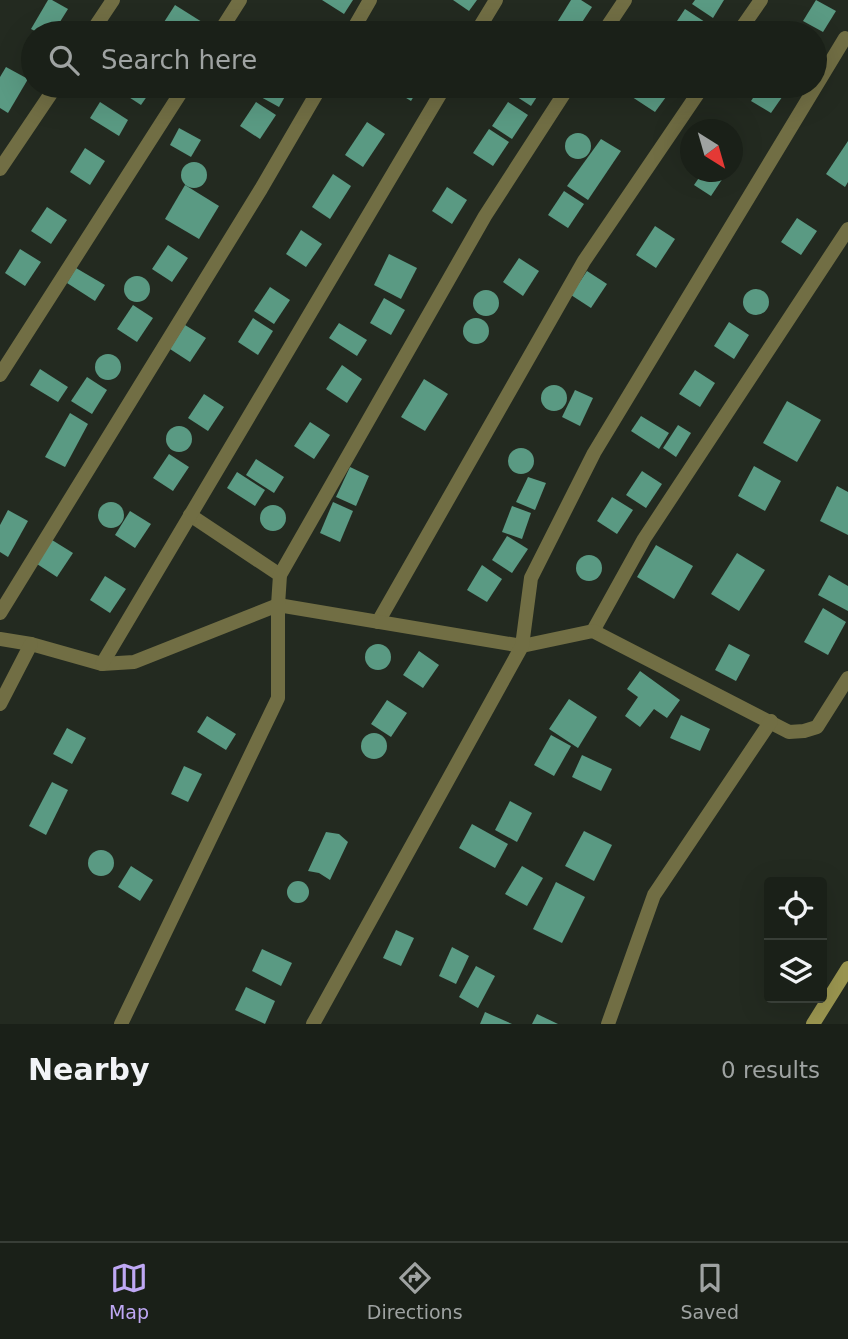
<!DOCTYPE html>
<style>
:root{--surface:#1a2018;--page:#272d25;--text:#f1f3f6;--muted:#9fa3a2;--line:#383e37;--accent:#bfa8f4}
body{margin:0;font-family:"DejaVu Sans",sans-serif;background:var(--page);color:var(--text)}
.controls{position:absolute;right:21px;bottom:21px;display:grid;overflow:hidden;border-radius:7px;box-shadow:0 7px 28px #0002}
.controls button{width:63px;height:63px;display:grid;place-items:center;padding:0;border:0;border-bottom:2px solid var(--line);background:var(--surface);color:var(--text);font:35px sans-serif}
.compass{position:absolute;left:680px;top:119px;width:63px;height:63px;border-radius:50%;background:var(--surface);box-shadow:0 7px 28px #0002;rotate:143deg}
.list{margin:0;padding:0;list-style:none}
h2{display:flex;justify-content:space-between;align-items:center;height:91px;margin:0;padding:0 28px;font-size:30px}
h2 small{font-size:23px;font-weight:400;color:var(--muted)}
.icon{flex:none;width:38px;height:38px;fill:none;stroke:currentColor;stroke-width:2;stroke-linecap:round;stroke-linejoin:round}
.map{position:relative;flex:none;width:848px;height:1024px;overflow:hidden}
.search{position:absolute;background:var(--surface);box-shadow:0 7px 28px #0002;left:21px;right:21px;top:21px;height:77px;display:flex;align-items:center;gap:18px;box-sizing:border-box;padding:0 24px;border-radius:38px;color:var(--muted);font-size:26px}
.sheet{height:217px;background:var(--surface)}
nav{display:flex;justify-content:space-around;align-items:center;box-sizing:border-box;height:98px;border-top:2px solid var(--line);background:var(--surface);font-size:19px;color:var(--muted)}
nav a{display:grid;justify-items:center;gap:4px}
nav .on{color:var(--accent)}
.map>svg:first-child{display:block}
.building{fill:#5a9a83}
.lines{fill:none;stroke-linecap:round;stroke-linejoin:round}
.street{stroke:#716e44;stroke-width:14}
.secondary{stroke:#9b9650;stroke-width:14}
</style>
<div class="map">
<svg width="848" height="1024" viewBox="0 0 848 1024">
<rect width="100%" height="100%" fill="#232a20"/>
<g class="building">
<path d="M48,0h4l16,9 -15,24h-14l-8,-4z"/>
<path d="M322,0h31l-9,14z"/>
<path d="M453,0h24l-8,11z"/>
<path d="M571,0h10l11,7 -17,26h-15l-7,-4z"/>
<path d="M695,0h29l-11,18 -21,-14z"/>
<path d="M816,0l20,11 -13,21 -20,-11z"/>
<path d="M175,5l27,17 -7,11h-38z"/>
<path d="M685,9l20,13 -8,11h-28z"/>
<path d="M432,26l12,7h-17z"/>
<path d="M794,27l10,6h-14z"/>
<path d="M6,67l22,12 -20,34 -8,-5v-31z"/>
<path d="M125,86h29l-13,19 -20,-13z"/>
<path d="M234,86h25l-1,3 -5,6 -9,1 -7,-3z"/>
<path d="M265,86h26l-12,21 -20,-11z"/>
<path d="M392,86h28l-9,15 -21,-13z"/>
<path d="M516,86h28l-13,20 -20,-13z"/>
<path d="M631,86h43l-19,26 -29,-19z"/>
<path d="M761,86h20l6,4 -16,23 -20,-12z"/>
<path d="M100,102l28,18 -9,16 -29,-18z"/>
<path d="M256,102l20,13 -16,24 -20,-13z"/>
<path d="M508,102l20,13 -16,24 -20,-13z"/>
<path d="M367,122l18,12 -22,33 -18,-12z"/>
<path d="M179,128l22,12 -10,17 -21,-12z"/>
<path d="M489,129l20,13 -16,24 -20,-13z"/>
<circle cx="578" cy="146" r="13"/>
<path d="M601,139l20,12 -33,49 -21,-14z"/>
<path d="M848,141v41l-3,5 -19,-13z"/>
<path d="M85,148l20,13 -15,24 -20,-13z"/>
<circle cx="194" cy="175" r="13"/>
<path d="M703,172h24l-16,24 -17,-11z"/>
<path d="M333,174l18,12 -21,33 -18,-12z"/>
<path d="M185,185l34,21 -20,33 -34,-20z"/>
<path d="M447,187l20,13 -15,24 -20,-13z"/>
<path d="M564,191l20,13 -16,24 -20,-13z"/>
<path d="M47,207l20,13 -16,24 -20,-13z"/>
<path d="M797,218l20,13 -16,24 -20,-13z"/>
<path d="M655,226l20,13 -19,29 -20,-13z"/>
<path d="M301,230l21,14 -16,23 -20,-13z"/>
<path d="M168,245l20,13 -16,24 -20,-13z"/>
<path d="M20,249l21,13 -16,24 -20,-13z"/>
<path d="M389,254l28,14 -16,31 -27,-14z"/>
<path d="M519,258l20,13 -16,25 -20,-14z"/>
<path d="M76,268l29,17 -10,16 -28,-18z"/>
<path d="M587,271l20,13 -16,24 -20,-13z"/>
<circle cx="137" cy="289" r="13"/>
<path d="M270,287l20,13 -16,24 -20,-13z"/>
<circle cx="756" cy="302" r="13"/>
<circle cx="486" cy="303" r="13"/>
<path d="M384,298l21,12 -14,25 -21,-12z"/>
<path d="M133,305l20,13 -16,24 -20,-13z"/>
<circle cx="476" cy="331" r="13"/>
<path d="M253,318l20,13 -15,24 -20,-13z"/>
<path d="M729,322l20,13 -15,24 -20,-13z"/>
<path d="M339,323l28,17 -10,16 -28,-18z"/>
<path d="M185,325l21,13 -16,24 -20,-13z"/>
<circle cx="108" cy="367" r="13"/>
<path d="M342,365l20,14 -15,24 -21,-14z"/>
<path d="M40,369l28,18 -10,15 -28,-17z"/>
<path d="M695,370l20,13 -15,24 -21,-13z"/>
<path d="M87,377l20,13 -15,24 -21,-13z"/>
<path d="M424,379l24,15 -23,37 -24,-14z"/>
<circle cx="554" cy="398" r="13"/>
<path d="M575,390l18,8 -13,28 -18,-9z"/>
<path d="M204,394l20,13 -16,24 -20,-13z"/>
<path d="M787,401l34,19 -24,42 -34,-19z"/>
<path d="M70,413l18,11 -23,43 -20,-10z"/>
<path d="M641,416l28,17 -10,16 -28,-18z"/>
<path d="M310,422l20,13 -16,24 -20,-13z"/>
<path d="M678,425l13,8 -15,24 -13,-9z"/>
<circle cx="179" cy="439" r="13"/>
<circle cx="521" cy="461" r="13"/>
<path d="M169,454l20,13 -16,24 -20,-13z"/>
<path d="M256,459l28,18 -10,16 -28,-18z"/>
<path d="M754,466l27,15 -16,30 -27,-15z"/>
<path d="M350,467l19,9 -13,30 -20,-9z"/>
<path d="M642,471l20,13 -16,24 -20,-13z"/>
<path d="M237,472l28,18 -10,16 -28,-18z"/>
<path d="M528,477l18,6 -11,27 -19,-8z"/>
<path d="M837,486l11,6v43l-28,-14z"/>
<path d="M612,497l21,13 -16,24 -20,-13z"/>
<circle cx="111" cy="515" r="13"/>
<path d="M333,502l20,9 -13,31 -20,-9z"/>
<circle cx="273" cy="518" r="13"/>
<path d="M512,506l19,7 -9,26 -20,-7z"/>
<path d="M8,510l20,11 -20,36 -8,-5v-27z"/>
<path d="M130,511l21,13 -16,24 -20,-13z"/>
<path d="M507,536l21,13 -16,24 -20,-13z"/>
<path d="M52,540l21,13 -16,24 -20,-13z"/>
<path d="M656,545l37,21 -19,33 -37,-22z"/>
<path d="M737,553l28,17 -26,41 -28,-17z"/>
<circle cx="589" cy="568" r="13"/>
<path d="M482,565l20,14 -15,23 -20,-12z"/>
<path d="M829,575l19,11v25l-30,-16z"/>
<path d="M105,576l21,13 -16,24 -20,-13z"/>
<path d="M823,608l23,14 -18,33 -24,-13z"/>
<circle cx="378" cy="657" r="13"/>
<path d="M729,644l21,11 -14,26 -21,-11z"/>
<path d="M419,651l20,14 -16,23 -20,-13z"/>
<path d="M640,671l40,29 -13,18 -13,-9 -14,18 -15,-11 13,-19 -11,-8z"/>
<path d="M569,699l28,18 -19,31 -29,-19z"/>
<path d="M387,700l20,13 -16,24 -20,-13z"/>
<path d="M681,715l29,14 -10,22 -30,-13z"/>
<path d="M207,716l29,18 -10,16 -29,-18z"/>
<path d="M67,728l19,10 -14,26 -19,-10z"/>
<circle cx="374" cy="746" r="13"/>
<path d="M551,735l20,11 -17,30 -20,-11z"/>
<path d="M582,755l30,14 -11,22 -29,-14z"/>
<path d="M184,766l18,8 -14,28 -17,-8z"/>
<path d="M52,782l16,8 -22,45 -17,-9z"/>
<path d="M510,801l22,12 -15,29 -22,-12z"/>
<path d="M472,824l36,20 -13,24 -36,-20z"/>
<path d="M584,831l28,14 -18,36 -29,-15z"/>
<path d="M326,832l13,2 9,8 -18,38 -11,-7 -11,-2z"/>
<circle cx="101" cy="863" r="13"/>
<path d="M131,866l22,14 -13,21 -22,-14z"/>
<path d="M522,866l21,12 -16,28 -22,-12z"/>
<circle cx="298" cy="892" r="11"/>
<path d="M556,882l29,15 -23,46 -29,-14z"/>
<path d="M396,930l18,8 -13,28 -18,-8z"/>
<path d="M452,947l17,9 -13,28 -17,-8z"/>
<path d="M262,949l30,14 -11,23 -29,-15z"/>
<path d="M476,966l19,10 -17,32 -19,-11z"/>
<path d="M246,987l29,14 -10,23 -30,-14z"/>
<path d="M485,1012l27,12h-32z"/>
<path d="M537,1014l21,10h-26z"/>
</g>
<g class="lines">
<g class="street">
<path d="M91,33l22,-33"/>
<path d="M219,33l21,-33"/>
<path d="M351,33l19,-33"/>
<path d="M476,33l20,-33"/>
<path d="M603,33l22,-33"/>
<path d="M738,33l23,-33"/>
<path d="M0,169l56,-83"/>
<path d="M0,375l185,-289"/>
<path d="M190,515l90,60"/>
<path d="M0,613l261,-424 60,-103"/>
<path d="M378,622l206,-361 119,-175"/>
<path d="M593,631l51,-92 204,-310"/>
<path d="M0,639l31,5 71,20 32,-2 144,-57 244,41 71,-15 196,101 15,-1 13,-4 31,-49"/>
<path d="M102,664l343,-578"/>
<path d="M0,704l31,-60"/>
<path d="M121,1024l157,-326v-93l2,-30 205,-359 84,-130"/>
<path d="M313,1024l209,-378 9,-68 63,-125 251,-415"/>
<path d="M608,1024l46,-129 117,-174"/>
</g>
<path class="secondary" d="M813,1024l35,-56"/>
</g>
</svg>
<div class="controls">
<button><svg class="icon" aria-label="locate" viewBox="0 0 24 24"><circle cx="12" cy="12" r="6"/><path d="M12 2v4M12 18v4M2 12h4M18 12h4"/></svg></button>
<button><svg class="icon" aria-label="layers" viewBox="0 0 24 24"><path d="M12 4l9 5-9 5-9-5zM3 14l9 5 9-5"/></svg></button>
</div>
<svg class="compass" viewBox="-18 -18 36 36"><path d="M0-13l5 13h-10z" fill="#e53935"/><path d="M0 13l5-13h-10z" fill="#9fa3a2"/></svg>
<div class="search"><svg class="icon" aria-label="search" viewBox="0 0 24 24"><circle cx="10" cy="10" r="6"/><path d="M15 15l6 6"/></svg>Search here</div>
</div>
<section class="sheet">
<h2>Nearby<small>0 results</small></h2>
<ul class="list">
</ul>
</section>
<nav>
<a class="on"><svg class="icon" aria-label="map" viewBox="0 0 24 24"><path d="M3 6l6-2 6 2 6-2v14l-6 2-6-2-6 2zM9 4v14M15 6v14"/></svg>Map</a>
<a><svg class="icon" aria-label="directions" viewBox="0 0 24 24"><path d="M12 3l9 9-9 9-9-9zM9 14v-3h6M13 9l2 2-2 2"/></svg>Directions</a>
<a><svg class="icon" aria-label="saved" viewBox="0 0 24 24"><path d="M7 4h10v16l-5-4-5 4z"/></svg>Saved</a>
</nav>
